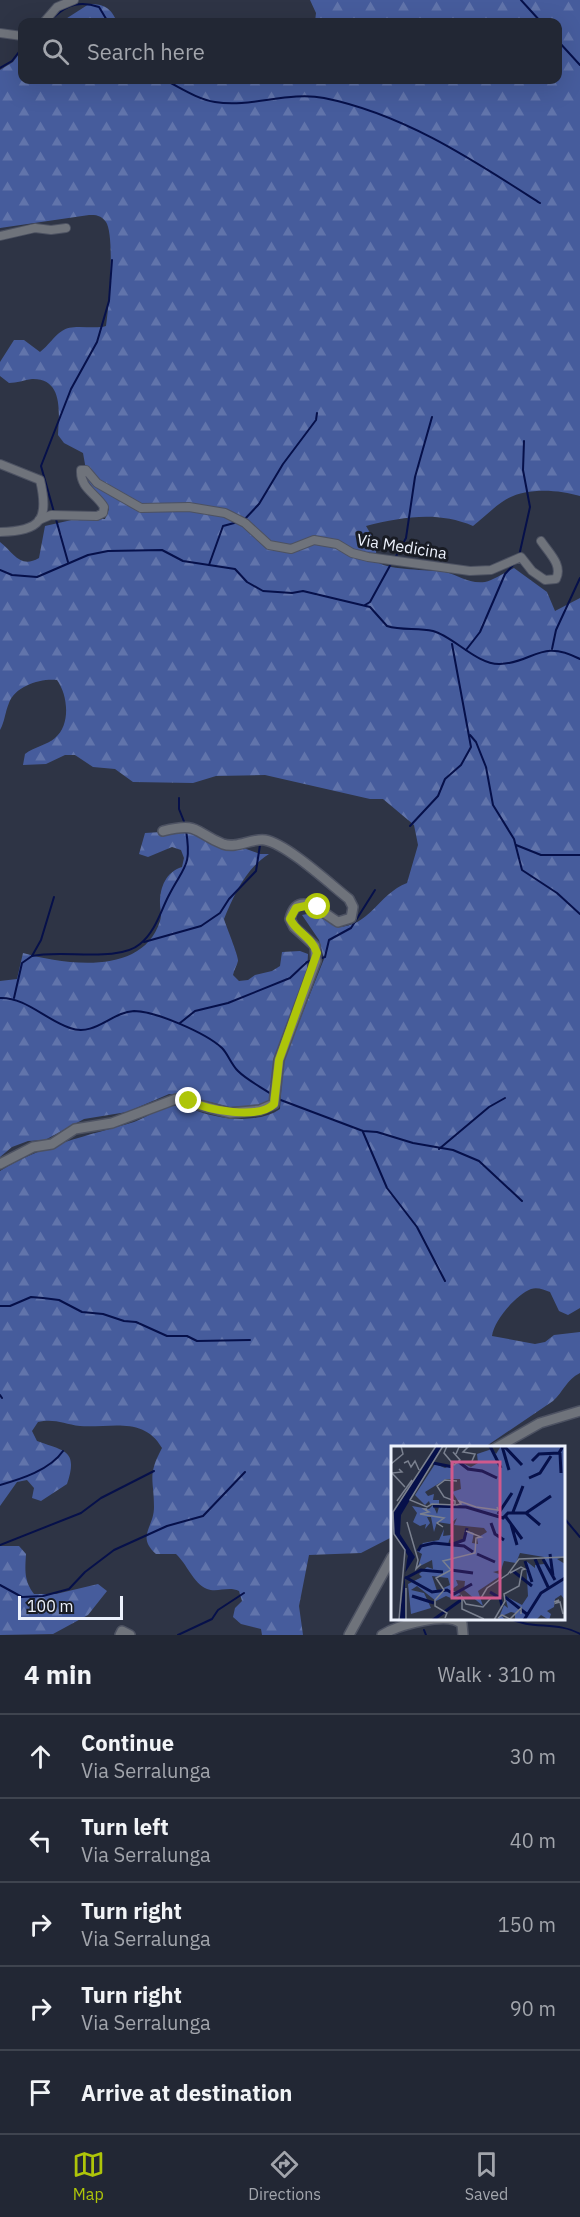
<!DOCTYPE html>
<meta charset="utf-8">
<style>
:root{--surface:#222734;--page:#2e3340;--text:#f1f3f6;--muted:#a2a5ac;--line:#3f444f;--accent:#aec509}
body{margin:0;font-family:"IBM Plex Sans",sans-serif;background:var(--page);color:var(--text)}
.scale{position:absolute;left:18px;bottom:15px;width:105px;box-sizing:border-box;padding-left:6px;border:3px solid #edf2fd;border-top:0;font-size:16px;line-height:21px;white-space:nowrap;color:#edf2fd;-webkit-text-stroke:4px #191c24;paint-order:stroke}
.stop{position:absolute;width:18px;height:18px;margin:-14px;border:4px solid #aec509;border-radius:50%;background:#fff}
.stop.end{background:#aec509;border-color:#fff;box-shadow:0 2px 6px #0008}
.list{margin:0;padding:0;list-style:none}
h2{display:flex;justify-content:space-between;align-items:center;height:78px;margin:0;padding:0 24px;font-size:26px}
h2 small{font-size:20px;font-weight:400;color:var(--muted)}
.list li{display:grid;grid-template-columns:39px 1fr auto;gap:18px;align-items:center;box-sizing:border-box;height:84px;padding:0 24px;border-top:2px solid var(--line)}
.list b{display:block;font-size:22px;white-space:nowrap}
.list p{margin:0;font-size:20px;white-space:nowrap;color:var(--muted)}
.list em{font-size:20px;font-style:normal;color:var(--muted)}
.icon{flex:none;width:33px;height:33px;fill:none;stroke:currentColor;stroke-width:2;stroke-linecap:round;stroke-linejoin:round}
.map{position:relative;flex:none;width:580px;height:1635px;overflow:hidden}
.search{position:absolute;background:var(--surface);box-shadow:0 6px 24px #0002;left:18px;right:18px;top:18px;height:66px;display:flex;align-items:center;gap:15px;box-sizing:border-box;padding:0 21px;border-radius:12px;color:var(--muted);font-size:22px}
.sheet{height:498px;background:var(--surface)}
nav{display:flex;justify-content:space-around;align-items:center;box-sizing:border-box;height:84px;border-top:2px solid var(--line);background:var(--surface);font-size:16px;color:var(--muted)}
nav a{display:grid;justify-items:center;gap:3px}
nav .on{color:var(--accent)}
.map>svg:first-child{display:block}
.forest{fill:url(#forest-firs)}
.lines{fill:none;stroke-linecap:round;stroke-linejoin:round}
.stream{stroke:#06104a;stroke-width:2}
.minor-casing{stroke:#4d5262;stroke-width:10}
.tertiary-casing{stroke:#4d5262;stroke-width:12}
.minor{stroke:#6f737b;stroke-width:8}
.tertiary{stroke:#6f737b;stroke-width:9}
.route{stroke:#aec509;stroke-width:8}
.labels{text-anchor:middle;stroke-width:6;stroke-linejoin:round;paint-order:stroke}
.street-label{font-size:16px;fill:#edf2fd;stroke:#191c24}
.inset-river{fill:none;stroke:#06104a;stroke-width:3}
.inset-road{fill:none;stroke:#7a808f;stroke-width:1.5}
.view{fill:#cf598c;fill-opacity:0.15;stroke:#cf598c;stroke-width:3}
.inset-edge{fill:none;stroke:#edf2fd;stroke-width:3}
</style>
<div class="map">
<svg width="580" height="1635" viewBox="0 0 580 1635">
<defs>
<pattern id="forest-firs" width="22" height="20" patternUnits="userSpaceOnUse" patternTransform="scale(1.5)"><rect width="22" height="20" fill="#465c9c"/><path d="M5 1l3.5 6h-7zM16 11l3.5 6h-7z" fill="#6174ab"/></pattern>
</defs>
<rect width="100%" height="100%" fill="#2e3445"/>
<g class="forest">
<path d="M310,0h270v496c-23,-7 -58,-9 -78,6 -10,7 -19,16 -29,24 -36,-15 -70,-9 -107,0l9,15 2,21c15,9 49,7 68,10 14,3 23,12 40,10 9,-2 20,-10 29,-14l33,24 8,19 25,-13v710l-12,7 -9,-4 -9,-19c-6,-2 -12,-5 -19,-3 -15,6 -37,31 -39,47l43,8 10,-2 9,-7 26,-3v41c-14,7 -16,18 -27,28l-68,46 -93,1v89l-31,16 -52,2 -10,51 4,29h-41l-1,-6 -20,-5 -8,-7 2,-9 7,-7 -3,-10c-11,-5 -22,2 -32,-2 -14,-6 -20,-25 -31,-35h-20c-20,-18 -2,-26 -2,-47 0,-28 -7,-31 8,-59 -18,-32 -51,-20 -82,-22 -16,-2 -26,-8 -42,-4l-6,9 5,10c26,10 42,8 30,43l-26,17 -9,-3 2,-10 -7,-8 -10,2 -17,24v-335c39,-25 90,-36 134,-49 13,-5 25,-14 38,-16 13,-2 20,4 31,7 23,7 57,10 77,-4l3,-47 41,-103 -5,-19 -17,-25c15,-4 22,5 35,12 33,0 41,-33 70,-44l11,-38 -4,-20 -31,-26h-13l-105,-24 -49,1 -23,7 -60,-1 -18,-13 -22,-2 -18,-12h-10l-19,9 -23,1 2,-11c9,-7 22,-9 30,-16 16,-13 13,-43 2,-58 -16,-2 -42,6 -48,23 -4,9 -4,18 -9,27v-188c14,11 20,27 39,16l6,-32 31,-7h29l4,-10 -21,-28 -5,-28 -19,-10 -6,-8c1,-21 6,-57 -26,-56 -8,1 -15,4 -23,4l-9,-7v-14l14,-22h10l16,12c8,-6 14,-16 22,-21 10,-8 31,-1 44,-5 3,-18 9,-91 0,-104 -5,-7 -10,-7 -17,-7l-89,13v-158l13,-8 9,-12v30h536v-58h-243l1,-9z"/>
<path d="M89,4c15,0 22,4 28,18h-56z"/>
<path d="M193,830l67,24h9c-23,14 -35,41 -45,65 2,7 15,38 14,42 -1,4 -4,9 -5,14l6,6 9,-1 7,-5 17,-4 8,-5 2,-14 18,-1 8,3 -1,17 -33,91 -3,38 -12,6 -30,1 -43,-11 -17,-2 -42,18 -43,7 -39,21 -17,1 -16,6 -12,10v-176l17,-2 6,-26c43,12 120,23 137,-32 2,-6 0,-12 0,-18 0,-16 6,-31 22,-36l2,-9 -3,-8 -9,-3 -24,10 -9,-3 6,-21z"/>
<path d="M0,1546h19l7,8c-1,16 -2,27 8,40h22l42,-10 9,7 -19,24 -35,19 -53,1z"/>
</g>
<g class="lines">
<g class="stream">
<path d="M521,0l20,22"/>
<path d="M54,17c14,-13 27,-16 45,-10l9,15"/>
<path d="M558,41l22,24"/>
<path d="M0,68l12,-7 10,-13"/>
<path d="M165,80c16,8 32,19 50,22 36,6 73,-11 109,-4 80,16 149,62 216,105"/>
<path d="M244,520l15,-16 24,-40 33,-44 1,-7"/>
<path d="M519,556l11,-49 -7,-37 1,-29"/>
<path d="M395,558l11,-20 9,-61 17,-60"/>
<path d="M68,562l-27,-96 30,-77 26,-47 12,-41 3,-41"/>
<path d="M209,565l14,-39 15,-4"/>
<path d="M0,570l12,5 25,2 51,-22 20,-4 54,-1 21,11 52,8 12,13 16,9 29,2 11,-2 67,16 17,19c15,5 31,1 46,5 20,5 44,34 67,33 34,-1 40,-26 80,-5"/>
<path d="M365,605l5,-3 22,-40"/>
<path d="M552,649l4,-19 24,-52"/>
<path d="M466,650l14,-18 25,-58 10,-11"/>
<path d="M470,735l6,7 10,25 7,38 21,34 8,31 35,23 23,21"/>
<path d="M179,798v11l6,15"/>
<path d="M410,826l28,-30 7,-17 16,-14 10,-18 -19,-103"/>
<path d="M516,845l25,10h39"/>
<path d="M144,942l57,-16 19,-13 9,-14 27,-28 4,-26"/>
<path d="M32,956l9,-16 13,-43"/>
<path d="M319,959l6,-2 4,-17 22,-12 24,-38"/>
<path d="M0,998c25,-1 46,22 70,30 25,9 41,-16 64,-17 21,0 72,22 88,37 6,6 9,16 16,23 9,9 23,16 33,23"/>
<path d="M14,998l8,-35 10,-7c29,-7 86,7 108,-12 15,-12 20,-31 28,-47 16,-32 24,-29 18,-67"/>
<path d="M180,1023l15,-12 33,-8 62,-25 17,-16 6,-2"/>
<path d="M278,1099l85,32 14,1 36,11 40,7 26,11 43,40"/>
<path d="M363,1132l24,56 30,39 28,54"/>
<path d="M439,1149l50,-42 16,-9"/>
<path d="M0,1306h10l21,-9 12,1 16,2 23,12 21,2 21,7 12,1 31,14h20l10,5 53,-1"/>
<path d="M0,1395l2,3"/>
<path d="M0,1485c21,-6 50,-15 63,-34"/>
<path d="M564,1518l16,19"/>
<path d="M0,1545l81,-32 20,-15 53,-27"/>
<path d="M0,1585l22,12 21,-1 26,-7 16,-17 29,-22 53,-24 36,-10 42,-44"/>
<path d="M509,1618c22,12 49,3 71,16"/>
<path d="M424,1630l2,5"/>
<path d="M178,1635l34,-16 6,-9 26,-17"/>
</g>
<g class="minor-casing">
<g id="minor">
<path d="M44,22l13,-15 17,-7"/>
<path d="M0,33l22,3"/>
<path d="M0,236l35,-8 16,2 15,-2"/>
<path d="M0,464l40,16c9,39 2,51 -40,52"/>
<path d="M39,520l12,-5 46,1 6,-3 1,-6c-8,-14 -24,-18 -23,-37h5l11,13 44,25 48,-1 36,6 20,10 24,22 22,4 23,-9 23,4 15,9 16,4 102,14 21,-1 30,-13 11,14 13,9 11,-1c7,-14 -7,-26 -15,-38"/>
</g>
</g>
<g class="tertiary-casing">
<g id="tertiary">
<path d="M0,1164l33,-17 19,-3 23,-15 37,-6 64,-24 54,14 30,-3 14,-6 5,-44 37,-99 -1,-15 -21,-19 -4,-8c8,-32 35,-4 48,3l13,-4 2,-11 -4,-8c-19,-15 -62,-55 -84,-59 -14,-2 -28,9 -42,4 -30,-12 -23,-22 -60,-13"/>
<path d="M496,1448l44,-25 40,-12"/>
<path d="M120,1635l2,-4 8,4"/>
<path d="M349,1635l43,-78"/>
<path d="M382,1635c16,-10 66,-24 80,-11l1,11"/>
</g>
</g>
<use href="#minor" class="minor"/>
<use href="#tertiary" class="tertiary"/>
</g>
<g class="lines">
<path class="route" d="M189,1101c19,9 69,19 85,3l5,-44 38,-107c-5,-16 -20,-20 -27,-34l6,-11 14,-3 8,2"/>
</g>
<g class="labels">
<g class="street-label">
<text transform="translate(402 546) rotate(9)" y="6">Via Medicina</text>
</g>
</g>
<g transform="translate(391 1446)">
<rect width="174" height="174" fill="#2e3445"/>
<path d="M110,0h64v111l-8,2 8,5v36l-4,-5 -6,4 -1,8 -7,4 4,3 -2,6 -8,-5 -5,5h-21v-7l-4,-1 -9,4 3,4h-7l6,-15 4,3 -3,-12 17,9 6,-9 -2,-35 9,7v-3l9,-1v-7l-24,-4 -4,10 -12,-2 -3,9 -8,2 9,3 -24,16 5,15 -19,-16 1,-9 -9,-1 2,5 -7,5 10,4 -8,5 -7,-3 -10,5 -19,-15 -6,4 13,3 7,15 -20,6 -3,-30 14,-7 -3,-3 8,-7 6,2 -1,-9 -14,7 4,-13 -5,-3 6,-8 16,-3 5,-11 -1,7 8,-1 -3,9 14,-3 5,-8 -3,-2h4l6,2 -2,10 6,1 -1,-6 10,-6 -3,-4 -30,-3 3,-7 -7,6 -13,-2 -3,10 -3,-15h-4l3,6 -5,6 1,-5 -6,2 -7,-4 4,-9 -5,-7 17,3 4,-4 4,9 2,-7 15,1 7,-3 -9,-13 9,-3 -1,-10h-14l-21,13 3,4 6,-2 -1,6h6v4h-9l-1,-3 -4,4 -10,-10 20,-31 10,4 15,-6 11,5 7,-4 -1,-9 15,-5 4,5zM41,130l16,2 2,7 -13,6z" fill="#465c9c" fill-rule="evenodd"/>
<path d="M45,0h6l-41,69 -1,19 15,23 -10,16v47h-6l8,-60 1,-4 -14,-23v-21z" fill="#06104a"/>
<path class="inset-river" d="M99,0l11,22M111,0l7,24M113,0l18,19M169,7l1,20M141,15l7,-7 20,-1 4,-7M68,16l9,7 14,2 15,7M42,17l20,4M138,32l11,-5 11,-17M42,60l33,1 37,11 5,-5h18l25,-17M122,66l10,-26M135,67l14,12M107,68l14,-21M115,71l16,22M100,77l4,11 9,6M120,78l6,21M62,98l11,-4 3,-12M27,105l3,-5 13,-3 30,3 9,6M86,108l18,8M159,108l3,22M144,113l13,28M152,113l12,21M134,115l7,21M60,124l22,3M122,125l19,15M14,131l27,15 15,-2 7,4 18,-10M15,132l15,-8 22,2M99,146l10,6 2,8M21,150l22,7M114,151l23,18M42,174l28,-20M133,174l17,-27 24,-15"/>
<path class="inset-road" d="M52,0l-33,54 17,7 5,-3 23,1v-4l-11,-4 -7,-11 8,-6 12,1M56,0l-3,7 10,12 6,-5 -7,-8M65,8l3,-7h9l-5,5 12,2 -3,7M13,17l4,-2 3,6 4,-6 4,9M0,18l12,-10 -2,-8M8,23l3,3 -10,1 13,14M6,55l15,-21M65,59l5,-1 -2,-3 17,6 22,3 -1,-3M36,63h-3l5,3 -9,2 24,4 -7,5 6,4M16,76l11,38 -2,9 5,-5M15,142v32M163,156l5,-2 -3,3 4,-1 3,12M54,172l2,-5 -12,-7v-6l9,-10 -8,-12 15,-8 -8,-9 32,-8 1,-15 5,-1 -15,-6M107,172l4,-3 8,4 11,-11v6M93,173l-22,-10v-12l4,7 17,3 8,-9h-10l6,-10 21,-14 11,-15 46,-2M8,174l6,-70 -11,-16 -1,-22 43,-66M103,174l11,-19 -1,-7 15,-8 3,-16 3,-1 -4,-2 -11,6"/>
<path class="view" d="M61,16h48v136h-48z"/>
<rect width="174" height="174" class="inset-edge"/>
</g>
</svg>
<div class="scale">100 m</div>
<div class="stop" style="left:318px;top:907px"></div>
<div class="stop end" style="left:189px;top:1101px"></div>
<div class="search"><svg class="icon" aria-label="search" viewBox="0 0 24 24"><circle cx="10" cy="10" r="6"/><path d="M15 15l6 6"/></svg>Search here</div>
</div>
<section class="sheet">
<h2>4 min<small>Walk · 310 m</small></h2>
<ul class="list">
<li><svg class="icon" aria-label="ahead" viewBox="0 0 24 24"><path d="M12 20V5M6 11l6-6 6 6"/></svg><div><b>Continue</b><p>Via Serralunga</p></div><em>30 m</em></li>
<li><svg class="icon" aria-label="left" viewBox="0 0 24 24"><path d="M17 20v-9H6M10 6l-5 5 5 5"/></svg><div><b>Turn left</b><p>Via Serralunga</p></div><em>40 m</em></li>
<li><svg class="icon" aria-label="right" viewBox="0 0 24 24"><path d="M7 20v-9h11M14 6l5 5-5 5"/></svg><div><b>Turn right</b><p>Via Serralunga</p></div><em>150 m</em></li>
<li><svg class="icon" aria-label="right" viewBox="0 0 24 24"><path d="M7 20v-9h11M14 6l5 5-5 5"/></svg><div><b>Turn right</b><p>Via Serralunga</p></div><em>90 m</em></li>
<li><svg class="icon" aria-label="arrive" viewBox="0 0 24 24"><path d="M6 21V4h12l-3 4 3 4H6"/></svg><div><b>Arrive at destination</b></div></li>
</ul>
</section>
<nav>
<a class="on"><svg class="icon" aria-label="map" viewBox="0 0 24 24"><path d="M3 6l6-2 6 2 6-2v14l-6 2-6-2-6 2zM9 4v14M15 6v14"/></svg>Map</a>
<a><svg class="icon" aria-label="directions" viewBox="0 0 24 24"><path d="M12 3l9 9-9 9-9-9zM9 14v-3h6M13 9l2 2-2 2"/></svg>Directions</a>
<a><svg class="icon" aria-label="saved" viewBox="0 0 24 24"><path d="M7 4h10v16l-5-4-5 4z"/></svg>Saved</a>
</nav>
